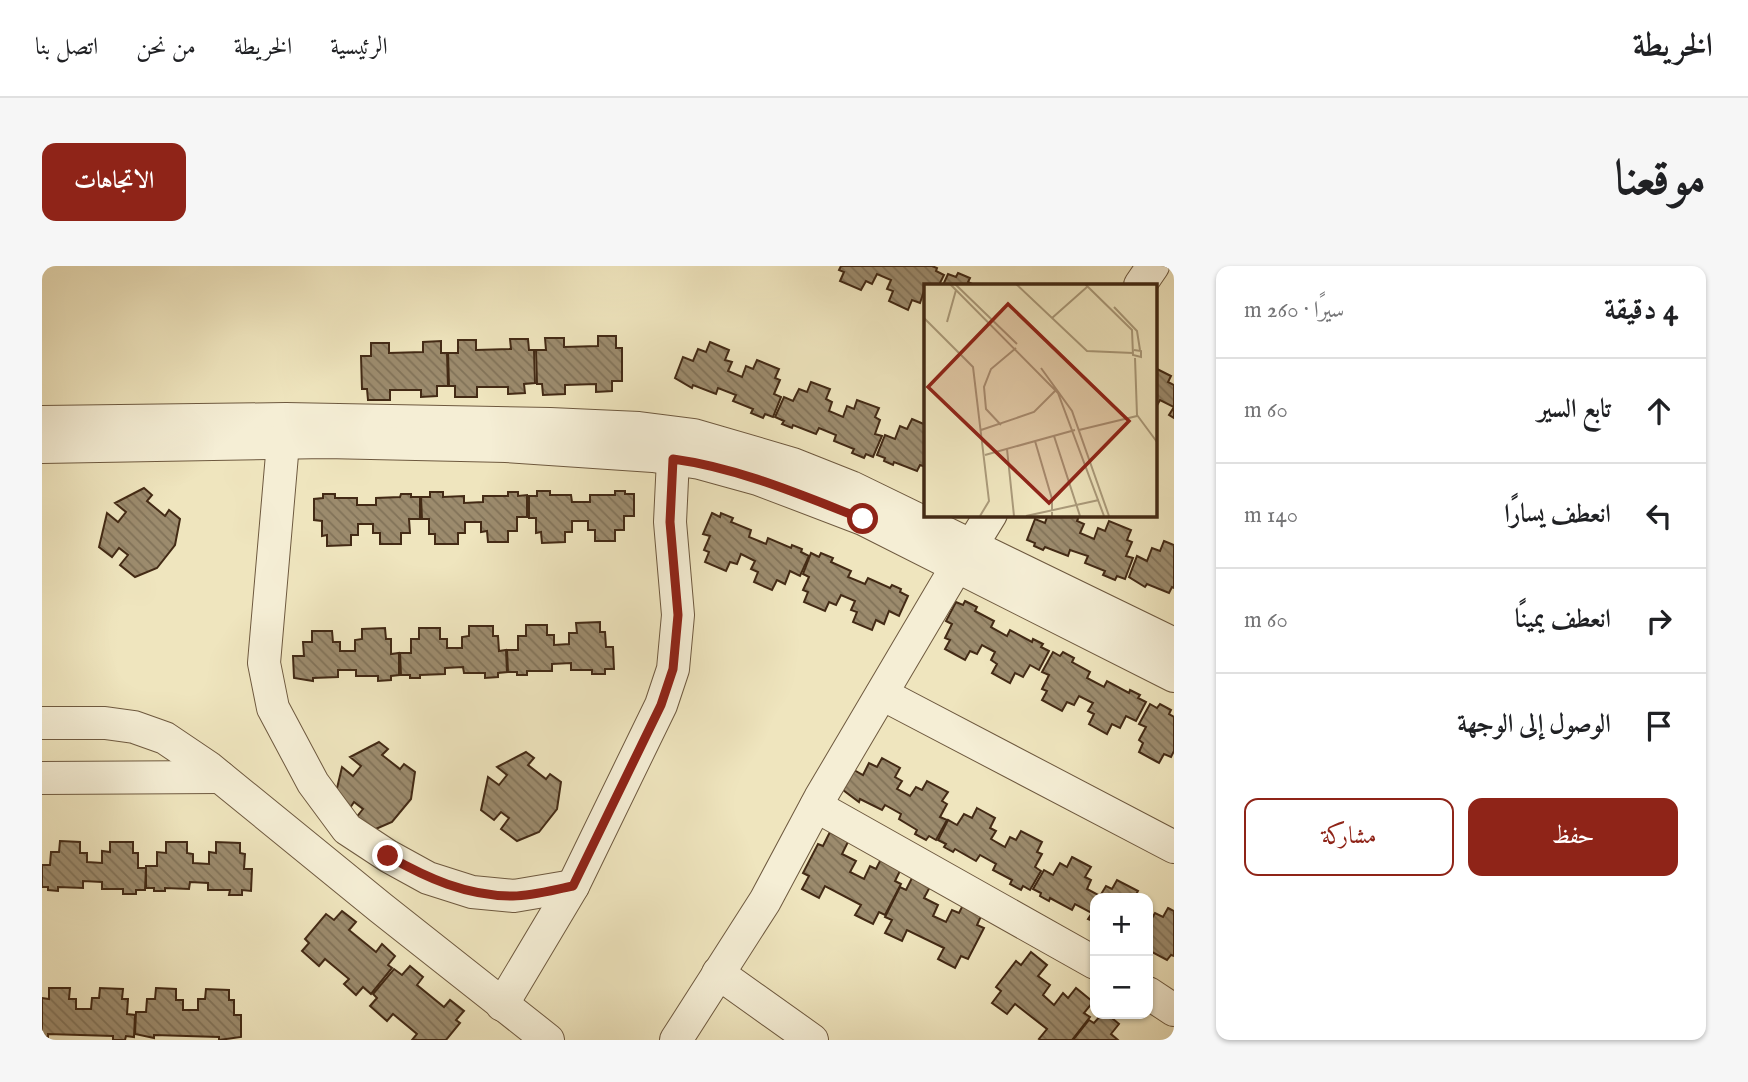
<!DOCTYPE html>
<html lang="ar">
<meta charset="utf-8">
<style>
:root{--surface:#fff;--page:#f6f6f6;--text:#202124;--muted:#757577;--line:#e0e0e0;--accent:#8f2418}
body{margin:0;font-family:"IM FELL English",Amiri,serif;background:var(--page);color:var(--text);direction:rtl}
.controls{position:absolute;right:21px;bottom:21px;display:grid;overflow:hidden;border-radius:14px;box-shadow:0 2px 5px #0004}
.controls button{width:63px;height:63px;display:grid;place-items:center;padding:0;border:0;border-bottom:2px solid var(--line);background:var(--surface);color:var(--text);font:35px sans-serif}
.stop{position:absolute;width:21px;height:21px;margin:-16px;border:5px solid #8f2418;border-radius:50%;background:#fff}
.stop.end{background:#8f2418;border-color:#fff;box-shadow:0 2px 7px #0008}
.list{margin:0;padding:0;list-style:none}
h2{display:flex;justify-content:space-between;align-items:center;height:91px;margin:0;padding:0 28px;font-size:30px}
h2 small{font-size:23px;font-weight:400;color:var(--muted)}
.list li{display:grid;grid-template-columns:46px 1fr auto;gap:21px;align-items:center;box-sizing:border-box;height:105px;padding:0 28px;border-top:2px solid var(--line)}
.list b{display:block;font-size:26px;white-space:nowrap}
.list em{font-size:23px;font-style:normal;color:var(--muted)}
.actions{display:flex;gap:14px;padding:21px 28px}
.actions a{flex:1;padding:16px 0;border:2px solid var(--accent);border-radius:14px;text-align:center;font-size:24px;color:var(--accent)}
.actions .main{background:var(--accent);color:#fff}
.icon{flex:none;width:38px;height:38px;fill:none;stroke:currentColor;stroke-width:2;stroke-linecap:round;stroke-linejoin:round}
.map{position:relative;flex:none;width:1132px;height:774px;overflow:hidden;direction:ltr;border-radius:14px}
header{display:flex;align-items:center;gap:42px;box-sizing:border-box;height:98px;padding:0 35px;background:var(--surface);border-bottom:2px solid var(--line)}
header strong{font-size:33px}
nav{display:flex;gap:38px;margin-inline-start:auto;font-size:24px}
.intro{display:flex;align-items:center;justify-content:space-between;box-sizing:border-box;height:168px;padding:0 42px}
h1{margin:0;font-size:49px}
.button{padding:18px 32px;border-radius:14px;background:var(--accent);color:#fff;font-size:24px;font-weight:700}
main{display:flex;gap:42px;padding:0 42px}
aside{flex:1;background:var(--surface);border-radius:14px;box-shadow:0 2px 5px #0004}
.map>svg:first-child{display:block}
.building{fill:url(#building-back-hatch);stroke:#432a15;stroke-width:2}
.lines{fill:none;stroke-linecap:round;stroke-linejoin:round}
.minor-casing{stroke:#6e593f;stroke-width:34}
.minor{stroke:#f5eed5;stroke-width:32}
.route{stroke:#8f2418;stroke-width:9}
.inset-road{fill:none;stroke:#aa9a7a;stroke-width:2}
.view{fill:#8f2418;fill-opacity:0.15;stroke:#8f2418;stroke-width:3.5}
.inset-edge{fill:none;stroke:#432a15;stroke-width:3.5}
</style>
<header>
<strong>الخريطة</strong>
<nav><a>الرئيسية</a><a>الخريطة</a><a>من نحن</a><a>اتصل بنا</a></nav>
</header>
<div class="intro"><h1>موقعنا</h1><a class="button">الاتجاهات</a></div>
<main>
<aside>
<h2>4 دقيقة<small>سيرًا · 260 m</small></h2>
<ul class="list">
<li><svg class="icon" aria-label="ahead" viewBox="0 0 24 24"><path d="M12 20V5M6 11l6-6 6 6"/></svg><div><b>تابع السير</b></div><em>60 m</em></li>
<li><svg class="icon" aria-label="left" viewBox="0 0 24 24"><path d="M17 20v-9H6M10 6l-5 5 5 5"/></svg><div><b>انعطف يسارًا</b></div><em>140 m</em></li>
<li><svg class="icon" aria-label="right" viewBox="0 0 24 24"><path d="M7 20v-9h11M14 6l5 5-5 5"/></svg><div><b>انعطف يمينًا</b></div><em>60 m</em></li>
<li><svg class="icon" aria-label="arrive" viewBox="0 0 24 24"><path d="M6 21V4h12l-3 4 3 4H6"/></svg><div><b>الوصول إلى الوجهة</b></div></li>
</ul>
<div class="actions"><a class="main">حفظ</a><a>مشاركة</a></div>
</aside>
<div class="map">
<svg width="1132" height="774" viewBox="0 0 1132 774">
<defs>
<pattern id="building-back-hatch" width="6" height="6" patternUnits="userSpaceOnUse" patternTransform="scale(1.75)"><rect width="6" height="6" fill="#9c8b6d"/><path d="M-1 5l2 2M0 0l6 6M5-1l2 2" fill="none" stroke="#817258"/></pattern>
</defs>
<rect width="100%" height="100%" fill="#efe5be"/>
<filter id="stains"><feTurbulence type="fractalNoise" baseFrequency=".00286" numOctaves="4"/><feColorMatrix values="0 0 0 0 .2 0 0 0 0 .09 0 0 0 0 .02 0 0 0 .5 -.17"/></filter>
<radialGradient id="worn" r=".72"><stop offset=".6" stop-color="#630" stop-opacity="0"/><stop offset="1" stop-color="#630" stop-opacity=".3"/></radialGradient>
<g class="building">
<path d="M799,0h91l5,2 -1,3 8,4 -5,10h-13l-6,18 -8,-3 -4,10 -19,-9 4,-10 -6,-2 4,-9 -14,-6 -5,10 -6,-3 -5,9 -21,-9 4,-9 -5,-2z"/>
<path d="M916,7l12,5 -2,4 6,3h-31l5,-11 8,3z"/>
<path d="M556,70h18v12h6v33h-10v10l-16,1v-8l-31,1v9l-22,1 -1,-11h-5l-1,-34h10l-1,-12h19v9l34,-1z"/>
<path d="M468,73h18l1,11h5l1,33 -11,1 1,9 -17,1v-7h-31v10h-22v-11h-6l-1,-33h10v-13h18v10l35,-1z"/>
<path d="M399,75v12h6l1,33h-11v10l-16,1v-7h-31v10h-22l-1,-11h-5l-1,-33h10v-13h18v10l34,-1v-10z"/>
<path d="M668,76l19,8 -4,10 7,2 -4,9 14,6 4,-11 7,3 4,-9 22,9 -4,9 5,2 -6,14 7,3 -8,20 -8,-3 -2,4 -12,-5 2,-4 -20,-8 3,-6 -18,-7 -2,6 -23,-9 -1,3 -17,-10 8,-21 10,4 5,-12 8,3z"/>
<path d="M1113,102l16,8 -3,6 6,3v33l-5,-3 5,-8 -14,-7 -5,9z"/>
<path d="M769,116l19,7 -4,10 6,3 -3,9 14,6 4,-11 7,3 3,-9 22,8 -4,9 5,3 -5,14 7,2 -9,21 -7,-3 -2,4 -12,-5 2,-4 -20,-8 2,-6 -17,-7 -3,6 -23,-9 -1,3 -10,-4 2,-3 -9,-4 9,-20 9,4 6,-12 8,3z"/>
<path d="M870,153l14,6v42l-6,-2 -3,6 -23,-9 -1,3 -9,-4 1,-3 -8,-3 8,-20 10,4 5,-13 7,3z"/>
<path d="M102,222l8,7 -5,6 18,15 4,-6 11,9 -5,26 -18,23 -22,9 -15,-12 8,-10 -9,-7 -7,9 -13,-10 8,-34 11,9 8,-10 -11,-9z"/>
<path d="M495,225h13v4h21l1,7h18v-7h25v-4h10v3h9v22h-10v14h-9v11h-20v-11h-7v-9h-16v11h-7v10l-23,1 -1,-11 -5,1v-15h-7v-22h8z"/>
<path d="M388,226h13v5l21,-1v7l19,-1v-6h25v-4h10v4l9,-1v22h-10v14h-9v11h-20l-1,-11 -6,1v-10h-16v11h-7v11h-23v-10h-6v-15h-7l-1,-22h9z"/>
<path d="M281,228h12v4h22v7h19v-7l24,-1 1,-3h10v3h9v22h-11l1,14h-9v11h-21v-11h-7v-9h-15v11h-7v10l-24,1v-11l-5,1v-15l-8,-1v-21l9,-1z"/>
<path d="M670,247l8,4 1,-4 12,5 -2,4 20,8 -2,7 17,7 2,-6 23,10 1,-3 10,4 -1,3 8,4 -9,20 -10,-5 -5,13 -8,-4 -5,10 -18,-8 4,-10 -7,-3 4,-8 -14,-7 -4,10 -7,-2 -4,9 -21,-9 4,-10 -5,-2 6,-14 -7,-2z"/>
<path d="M1006,248h32l-3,7 7,3 -4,9 14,6 4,-11 7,3 4,-10 22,9 -4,10 5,2 -6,14 7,2 -8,21 -8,-3 -2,4 -12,-5 2,-4 -20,-8 3,-7 -18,-6 -2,6 -23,-9 -2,3 -9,-4 1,-3 -8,-3 8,-21 10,4z"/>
<path d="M1122,275l10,4v43l-2,-1 -3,6 -22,-9 -2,3 -16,-10 8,-21 10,5 5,-13 8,3z"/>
<path d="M769,287l8,4 2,-4 12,5 -2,4 20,9 -3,6 17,7 3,-6 22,10 2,-3 9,4 -1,3 8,4 -9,20 -10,-5 -5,13 -8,-4 -4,10 -19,-8 4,-10 -6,-2 4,-9 -14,-6 -5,10 -7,-3 -4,9 -21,-9 4,-10 -5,-2 6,-13 -6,-3z"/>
<path d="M923,335l12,6 -2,4 19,10 -3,6 16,9 3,-6 22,12 1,-3 10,5 -2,3 8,4 -10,19 -9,-5 -7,12 -8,-4 -5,10 -18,-10 5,-9 -6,-4 4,-8 -13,-7 -5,9 -7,-3 -5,9 -20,-11 5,-9 -5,-2 7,-14 -6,-3 10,-19 7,3z"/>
<path d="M558,356v10h5l1,15h7l1,22h-9v5h-13v-4h-21v-7l-19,1v7h-25v4h-10v-3h-9l-1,-22h11v-14h8v-11h21v10h7v10l15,-1v-11h8l-1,-10z"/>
<path d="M427,360h24v10h5l1,15 7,-1 1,22 -9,1v4l-13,1v-5h-21l-1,-6 -18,1v6l-25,1v3h-10v-3h-9l-1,-22h11v-14h8v-11h21v11h7v9h15v-11l7,-1z"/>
<path d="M343,362l1,11h5v15l8,-1v22l-8,1v4l-13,1v-5h-22v-6h-18v7l-25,1v3l-19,-3 -1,-22h11l-1,-14h9v-11h20l1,11h7v9h15v-11l7,-1v-10z"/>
<path d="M1011,386l7,4 3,-4 11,6 -2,4 18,10 -3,6 17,9 3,-6 22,12 1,-3 10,5 -2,3 8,4 -10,19 -10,-5 -6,12 -8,-4 -5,10 -18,-10 5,-10 -6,-3 5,-8 -14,-7 -5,9 -7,-3 -5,9 -20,-11 5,-9 -5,-2 7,-14 -7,-3z"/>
<path d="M1108,438l7,4 3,-4 11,6 -2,4 5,3v34l-3,6 -7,-3 -5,9 -20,-11 4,-9 -4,-3 7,-13 -7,-3z"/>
<path d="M337,476l9,7 -6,6 18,14 4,-5 11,8 -4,27 -19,23 -21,9 -16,-12 8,-10 -9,-7 -6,9 -14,-10 8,-34 11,9 8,-10 -11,-9z"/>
<path d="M484,486l8,6 -6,7 18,14 4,-5 11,8 -4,27 -18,23 -22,9 -16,-12 8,-11 -8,-6 -7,8 -13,-10 7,-33 11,8 8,-10 -10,-8z"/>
<path d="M840,492l18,10 -5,9 7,4 -5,8 13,7 6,-9 6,3 5,-9 21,11 -6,9 5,3 -7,13 7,3 -11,20 -7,-4 -3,4 -11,-6 2,-4 -18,-11 2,-5 -16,-9 -3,5 -22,-11 -1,3 -16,-12 11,-20 9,5 6,-12 8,4z"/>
<path d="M935,542l18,10 -5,10 6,3 -5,8 14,8 5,-10 6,3 5,-9 21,11 -5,10 5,2 -7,13 6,4 -11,19 -7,-4 -2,4 -11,-6 2,-4 -19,-10 3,-6 -16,-9 -4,6 -21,-12 -2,3 -9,-5 2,-3 -8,-4 10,-20 9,5 7,-11 8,4z"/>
<path d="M788,566l18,10 -6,12 14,7 -6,11 14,7 6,-13 6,3 5,-10 20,10 -6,12 6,3 -16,31 -6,-3 -6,12 -18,-9 6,-10 -36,-19 -6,12 -17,-9 7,-13 -6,-3 15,-29 5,2z"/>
<path d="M18,575l20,1v11h7v9l15,1v-12l8,1v-10h23v11h5v15h8l-1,22h-9v4h-13v-5h-21v-7l-19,-1v7l-25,-1v4l-10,-1v-3h-6v-22h8l1,-13h8z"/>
<path d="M124,576h21v11l6,1v9l16,1v-12l7,1v-11l24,1v10l5,1 -1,15h8l-1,22 -9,-1v5h-13l1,-5h-22v-7l-18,-1 -1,7 -24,-1v3h-11v-3h-8v-22h11v-14l9,1z"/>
<path d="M1030,591l19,10 -6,10 6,3 -4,9 13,7 6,-10 6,3 5,-9 21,11 -4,7h-39v24l-7,-3 4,-6 -17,-9 -3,6 -22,-12 -1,3 -9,-5 1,-3 -8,-4 11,-19 9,5 7,-12 7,4z"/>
<path d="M871,610l18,9 -7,13 14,7 -5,11 13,6 6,-12 7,3 5,-10 19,9 -6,13 7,3 -16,31 -7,-3 -6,12 -17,-9 6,-11 -37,-18 -5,11 -17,-8 7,-13 -7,-3 15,-30 6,3z"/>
<path d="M1126,642l6,3v45l-3,-1 -4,5 -19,-10v-25l7,-12 8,4z"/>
<path d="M300,645l14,11 -7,8 27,22 6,-8 13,12 -7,9 4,3 -21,26 -8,-7 -7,8 -12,-11 5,-5 -24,-20 -6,7 -17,-15 7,-8 -4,-4 21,-25 8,6z"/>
<path d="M989,686l16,13 -9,11 12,9 -7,10 11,10 9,-12 5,5 8,-10 17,14 -9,11 6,4 -18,23h-31l-2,-1 8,-10 -32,-25 -8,10 -15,-11 9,-12 -5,-4 20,-26 5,4z"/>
<path d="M368,700l13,11 -6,8 27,22 6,-7 14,11 -8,9 4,3 -14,17h-34l5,-6 -24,-20 -6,7 -17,-15 7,-8 -4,-4 21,-25 8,6z"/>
<path d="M7,722h21l-1,11h7v10h15l1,-11h7l1,-10 23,1 -1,10h6l-1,15 8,1 -1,22 -8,-1 -1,4h-12v-4l-65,-2v3h-6v-39l7,1z"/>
<path d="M114,722l20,1v11h7v10h15v-11h7l1,-10 23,1v10h5v15h7v22l-22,3v-3l-65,-2v3l-19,-4 1,-22h10l1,-13h8z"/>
<path d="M1060,748h5l12,10 -8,10 7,6h-45l16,-20 5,3z"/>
</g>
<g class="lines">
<g class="minor-casing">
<g id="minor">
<path d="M1098,19l13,-19"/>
<path d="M0,156l244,-3 264,5 89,4 55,7 99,29 58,23 323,157"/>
<path d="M241,177l-19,220 9,45 40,75 34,46 41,27 40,22 44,14 42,4 59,-10"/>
<path d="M0,181l284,-5 180,4 147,10 47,7 58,16 105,40 311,157"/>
<path d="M930,279l19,-31"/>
<path d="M840,428l292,153"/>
<path d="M0,457h63l29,4 31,11 43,29 173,141 167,132"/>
<path d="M0,512l178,-1"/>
<path d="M774,540l279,157"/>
<path d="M676,707l94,67"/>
<path d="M1106,727l26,17"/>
<path d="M460,739l71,-119 88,-181 12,-36 5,-54 -8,-93 3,-63"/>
<path d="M634,774l89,-139 55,-103 137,-232"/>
</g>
</g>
<use href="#minor" class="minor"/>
</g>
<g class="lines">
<path class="route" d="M346,590c39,22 78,40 125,40 19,0 40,-6 60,-10l88,-181 12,-36 5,-54 -8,-93 3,-63c66,9 128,36 190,60"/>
</g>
<g transform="translate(882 18)">
<rect width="233" height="233" fill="#efe5be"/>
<path class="inset-road" d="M26,0l108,109 46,123M31,0l62,60M92,0l71,67 46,2M161,0l47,46 1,25 8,2v-6l-7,-1M190,23l23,24 3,19M0,34l49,49 16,134 -9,15M128,34l35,-31M23,38l9,-32M211,74l2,57 20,27M117,84l31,43 37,105M77,141l-15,-16 -2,-22 7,-18 25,-21M57,146l53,-18 22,-22M155,146l58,-14M130,152l26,80M111,157l17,58v17M83,165l7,67M61,171l90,-25M102,232l73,-16"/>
<path class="view" d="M84,20l121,117 -80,82 -121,-116z"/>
<rect width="233" height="233" class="inset-edge"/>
</g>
<rect width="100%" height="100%" filter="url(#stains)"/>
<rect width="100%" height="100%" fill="url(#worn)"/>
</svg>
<div class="controls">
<button>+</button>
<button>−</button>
</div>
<div class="stop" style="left:821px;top:253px"></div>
<div class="stop end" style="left:346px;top:590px"></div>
</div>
</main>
